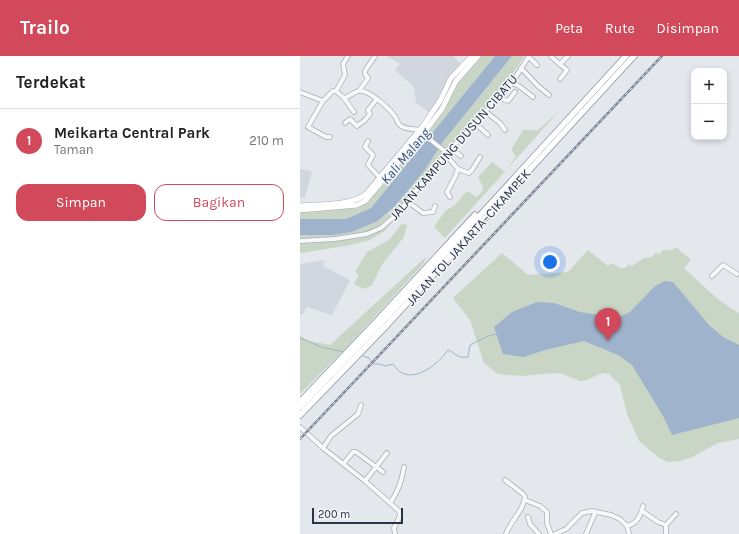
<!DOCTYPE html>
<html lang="id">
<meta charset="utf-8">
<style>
:root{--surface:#fff;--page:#f6f6f6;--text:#222;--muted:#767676;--line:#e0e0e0;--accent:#d1495b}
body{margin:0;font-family:Karla,sans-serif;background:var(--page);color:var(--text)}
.controls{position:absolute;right:12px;top:12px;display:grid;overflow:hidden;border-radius:8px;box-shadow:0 2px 6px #0003}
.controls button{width:36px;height:36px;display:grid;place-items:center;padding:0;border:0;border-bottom:1px solid var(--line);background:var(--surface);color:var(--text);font:20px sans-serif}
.scale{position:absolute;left:12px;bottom:10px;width:91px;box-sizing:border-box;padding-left:4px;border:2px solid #2b3445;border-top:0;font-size:11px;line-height:14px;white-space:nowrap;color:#2b3445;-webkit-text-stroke:3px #f4f6f9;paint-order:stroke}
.you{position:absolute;left:250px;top:206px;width:14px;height:14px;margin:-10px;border:3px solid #fff;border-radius:50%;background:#1a73e8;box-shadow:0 0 0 6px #1a73e833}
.badge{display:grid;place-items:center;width:26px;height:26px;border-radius:50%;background:var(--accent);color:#fff;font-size:13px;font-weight:700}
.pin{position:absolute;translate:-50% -33px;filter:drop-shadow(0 1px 2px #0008)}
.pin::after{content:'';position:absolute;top:21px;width:14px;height:12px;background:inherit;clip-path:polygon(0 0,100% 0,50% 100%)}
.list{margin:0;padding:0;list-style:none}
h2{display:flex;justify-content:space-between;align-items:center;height:52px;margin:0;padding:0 16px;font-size:17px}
h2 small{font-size:13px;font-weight:400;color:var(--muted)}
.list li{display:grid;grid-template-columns:26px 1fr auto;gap:12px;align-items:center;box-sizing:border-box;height:64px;padding:0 16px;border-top:1px solid var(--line)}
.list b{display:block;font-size:15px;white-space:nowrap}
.list p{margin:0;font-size:13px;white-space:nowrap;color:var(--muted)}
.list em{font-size:13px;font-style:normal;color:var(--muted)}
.actions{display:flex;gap:8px;padding:12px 16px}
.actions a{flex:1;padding:9px 0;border:1px solid var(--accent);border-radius:12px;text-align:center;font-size:14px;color:var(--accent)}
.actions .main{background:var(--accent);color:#fff}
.map{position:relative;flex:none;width:439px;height:478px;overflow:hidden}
header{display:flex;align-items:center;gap:24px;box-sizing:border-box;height:56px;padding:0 20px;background:var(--accent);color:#fff}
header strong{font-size:19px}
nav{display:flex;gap:22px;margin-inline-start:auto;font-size:14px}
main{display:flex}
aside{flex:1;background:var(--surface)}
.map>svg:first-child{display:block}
.built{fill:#d2d6de}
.green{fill:#c9d6c5}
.water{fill:#9fb4cc}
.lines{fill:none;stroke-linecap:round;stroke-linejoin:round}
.stream{stroke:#9fb4cc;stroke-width:1}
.minor-casing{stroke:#a9aeb7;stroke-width:5.5}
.major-casing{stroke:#a3abb8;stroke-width:6}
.highway-casing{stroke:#8b94a3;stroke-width:7}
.minor{stroke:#f7f8fa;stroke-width:4}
.major{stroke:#fff;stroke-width:5}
.highway{stroke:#fff;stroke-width:5.5}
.rail-casing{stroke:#7d8696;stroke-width:2.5}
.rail{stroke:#f4f6f9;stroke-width:1;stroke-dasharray:3;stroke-linecap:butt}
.labels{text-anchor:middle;stroke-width:3;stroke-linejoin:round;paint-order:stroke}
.street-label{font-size:13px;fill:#2b3445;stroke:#f4f6f9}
.water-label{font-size:14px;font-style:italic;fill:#34527a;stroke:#f4f6f9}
</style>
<header>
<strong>Trailo</strong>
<nav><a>Peta</a><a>Rute</a><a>Disimpan</a></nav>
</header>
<main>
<aside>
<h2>Terdekat<small></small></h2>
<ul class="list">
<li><span class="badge">1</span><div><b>Meikarta Central Park</b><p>Taman</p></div><em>210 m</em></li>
</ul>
<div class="actions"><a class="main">Simpan</a><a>Bagikan</a></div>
</aside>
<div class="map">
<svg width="439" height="478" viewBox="0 0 439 478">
<rect width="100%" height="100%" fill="#e4e7ec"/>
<g class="built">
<path d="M87,0h66l9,9 -31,49 -15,-11 -2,-16 -19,-17 5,-6z"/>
<path d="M0,113l12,2 -7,27h-5z"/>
<path d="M25,204l-2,6 27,14 -18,35 -25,-8 -4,7 -3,1v-51z"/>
</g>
<g class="green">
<path d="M172,0h23l-124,152 -25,11 -46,1v-14l27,-2 34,-6 62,-72 28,-48z"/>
<path d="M212,0h12l-20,32 -50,54 -69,89 -15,9 -24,6 -46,7v-18h33l19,-3 26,-11 17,-15 30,-36 17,-27z"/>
<path d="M260,54l-115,128 -11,-11 11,-16 10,-6 12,-14 9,6 6,-5 1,-5 -5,-10 14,-15 13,10 11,-16 -5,-6 12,-20h15z"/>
<path d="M102,168l5,1 -3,12 -23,29 -9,19 -9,4 -9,-5 5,-9 -4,-3 12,-20 22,-12z"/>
<path d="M376,191l15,13 -7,8c18,16 34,34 55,45v126l-21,4 -28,15 -10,3 -12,1 -9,-4 -20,-17 -12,-27 -7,-29 -11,-11 -7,-1 -15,7 -7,1 -17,-7 -9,-1 -33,3 -23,-2 -14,-11 -14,-43 -17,-22 49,-45 26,22 40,-3 20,-22 20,16 4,-3 8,5h5l4,-4 3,2 12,-8 8,-1 4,-5 2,3 5,-5h9z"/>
<path d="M127,200l-4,8 -77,84 -46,46v-58l10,5 20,4z"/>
</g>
<g class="water">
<path d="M195,0h17l-70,87 -17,27 -30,36 -17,15 -26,11 -19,3h-33v-16h46l25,-11z"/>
<path d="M365,225l8,1 36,43 14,12 16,8v73l-67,17 -9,-19 -31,-51 -14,-10 -34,-14 -39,9 -21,7 -21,-3 -9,-27 18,-15 25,-10 17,1 26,9 37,6 13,-6 25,-26z"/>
</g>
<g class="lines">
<g class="stream">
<path d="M0,282l21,9 24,5"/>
<path d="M63,300l6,2 4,6h6l7,2 7,-2c3,4 5,7 9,9 16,8 38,-11 46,-23 8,3 9,9 20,7l2,-12 18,-9 9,-2"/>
</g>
<g class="minor-casing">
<g id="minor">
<path d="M228,0l9,9"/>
<path d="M251,0c5,6 10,9 16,14l-7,9"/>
<path d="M260,8l8,-8"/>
<path d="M221,12l17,18 11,9"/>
<path d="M212,27l7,3 14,11"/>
<path d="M36,35l9,-16 -2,-11 5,-8"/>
<path d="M59,35l9,-13 -3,-4v-3l10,-15"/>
<path d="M0,36l23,9 10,-10h3l8,7c6,-1 9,-6 14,-7 10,-3 33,19 38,27 2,3 1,6 5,8 4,3 12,3 18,4"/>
<path d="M200,41l5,3 3,1 7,-9"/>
<path d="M44,42l10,14"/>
<path d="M23,45l-15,26 18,10h4"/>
<path d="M186,56l14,11 5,7"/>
<path d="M45,67l5,-4 7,7 8,-6 5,-6 -2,-4 9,-11"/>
<path d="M175,67l13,12"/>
<path d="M123,78l24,19"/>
<path d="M68,85l-3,6 8,8 -5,10 13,14"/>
<path d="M151,93l10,7"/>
<path d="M146,99l12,14 11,4 3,-3 8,-13"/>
<path d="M150,141l-3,-5 8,-15 3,-8"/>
<path d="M108,146l15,11 10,-1 2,-6"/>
<path d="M0,185l35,-2 32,-5 14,-6 15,-13 51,-62 65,-70 17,-27"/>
<path d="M412,220l11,-11 14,9"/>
<path d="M0,371l23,21 42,33 34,30 1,5 -6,12 1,6"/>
<path d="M23,392l8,-12 27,-22 3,-9"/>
<path d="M44,407l9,-11h3l27,20"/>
<path d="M205,424l18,14 2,3c-2,15 -14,23 -19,37"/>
<path d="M65,425l22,-28"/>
<path d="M225,444l15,6 7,6v11l4,11"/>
<path d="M90,447c8,-11 12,-22 14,-36"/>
<path d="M342,455l16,11 8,3"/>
<path d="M228,461l2,7 9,10"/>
<path d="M327,470c10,-2 14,-11 16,-20"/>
<path d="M255,478l11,-5 16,-16 10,-2 19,4 9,4 7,7 2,8"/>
<path d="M286,478l9,-21"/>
<path d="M366,478v-9l10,-11"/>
</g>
</g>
<g class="major-casing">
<g id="major">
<path d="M0,150c19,-2 51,0 66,-12l57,-68 17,-25 11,-23 21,-22"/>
<path d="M0,154l57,-5 8,-4 58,-67 19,-25 14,-28 22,-25"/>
</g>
</g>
<g class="highway-casing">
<g id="highway">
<path d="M0,346l76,-80 99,-107"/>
<path d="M0,351l88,-91 238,-260"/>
<path d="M0,359l87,-90 247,-269"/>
</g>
</g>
<use href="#minor" class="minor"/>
<use href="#major" class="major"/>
<use href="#highway" class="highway"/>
<g class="rail-casing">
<path id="rail" d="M0,383l362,-383"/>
</g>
<use href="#rail" class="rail"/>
</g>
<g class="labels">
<g class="street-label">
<text transform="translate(153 91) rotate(-49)" y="5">JALAN KAMPUNG DUSUN CIBATU</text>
<text transform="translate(168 181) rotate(-48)" y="5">JALAN TOL JAKARTA–CIKAMPEK</text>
</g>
<g class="water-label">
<text transform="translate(105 100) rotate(-50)" y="5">Kali Malang</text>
</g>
</g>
</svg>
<div class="controls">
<button>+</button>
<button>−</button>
</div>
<div class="scale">200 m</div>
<div class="you"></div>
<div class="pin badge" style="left:308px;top:285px">1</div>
</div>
</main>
